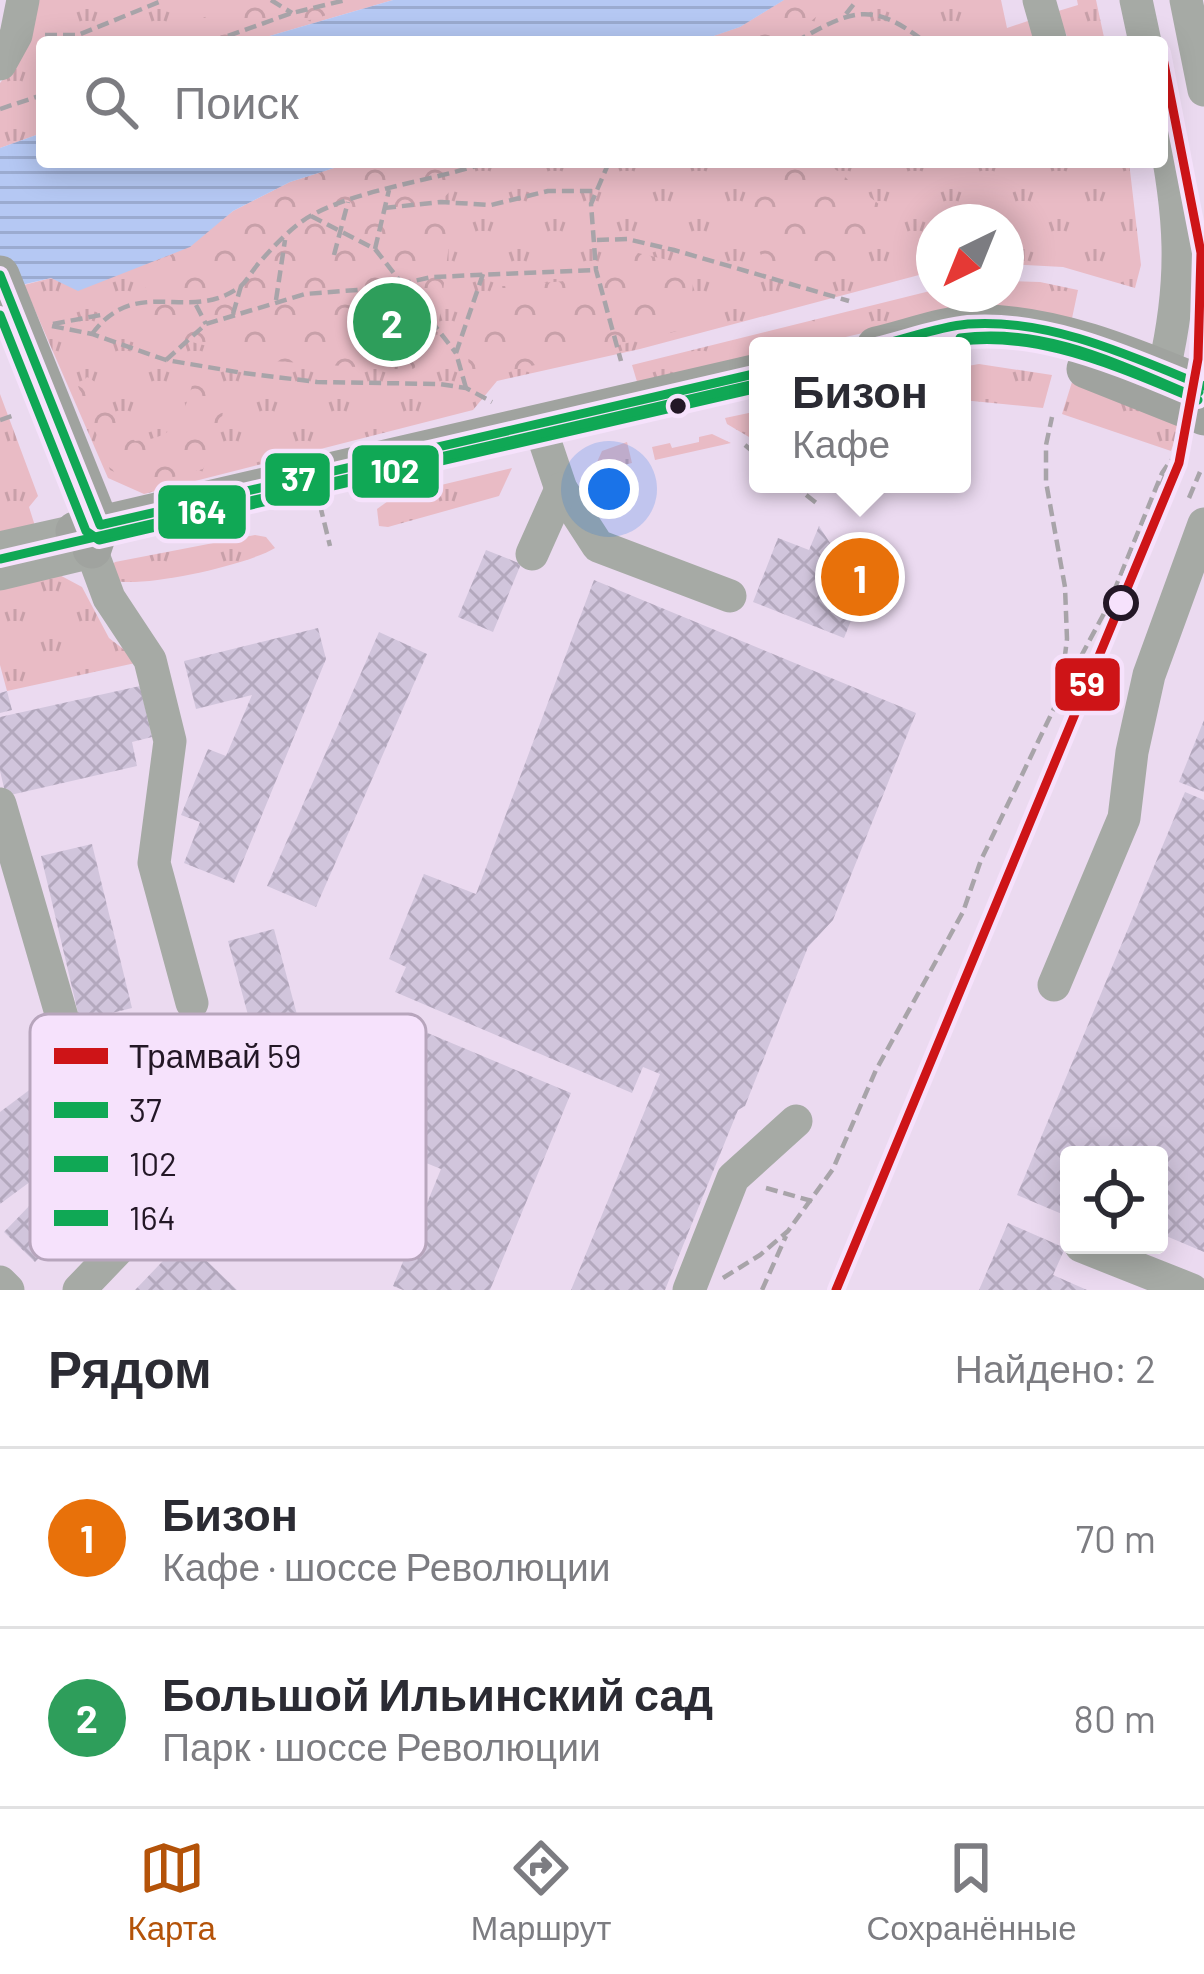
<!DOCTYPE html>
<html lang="ru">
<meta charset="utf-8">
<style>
:root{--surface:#fff;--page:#f2f2f3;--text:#2b2b33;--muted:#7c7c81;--line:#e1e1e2;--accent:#b45309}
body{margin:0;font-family:Barlow,sans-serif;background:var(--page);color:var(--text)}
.controls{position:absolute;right:36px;bottom:36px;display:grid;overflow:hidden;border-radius:12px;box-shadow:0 6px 30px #0003}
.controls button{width:108px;height:108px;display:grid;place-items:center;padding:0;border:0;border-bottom:3px solid var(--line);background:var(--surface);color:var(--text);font:60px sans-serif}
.compass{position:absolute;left:916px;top:204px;width:108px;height:108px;border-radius:50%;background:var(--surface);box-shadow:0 6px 30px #0003;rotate:223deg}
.you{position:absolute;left:609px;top:489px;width:42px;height:42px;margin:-30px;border:9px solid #fff;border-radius:50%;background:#1a73e8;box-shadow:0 0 0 18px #1a73e833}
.badge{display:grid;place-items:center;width:78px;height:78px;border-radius:50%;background:var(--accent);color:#fff;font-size:39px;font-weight:700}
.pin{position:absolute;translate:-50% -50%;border:6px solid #fff;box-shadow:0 3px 12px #0006}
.popup{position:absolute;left:749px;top:337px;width:222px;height:156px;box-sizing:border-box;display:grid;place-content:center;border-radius:12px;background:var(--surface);filter:drop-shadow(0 3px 9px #0005);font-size:39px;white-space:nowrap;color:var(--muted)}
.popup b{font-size:45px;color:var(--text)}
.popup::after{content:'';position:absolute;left:50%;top:100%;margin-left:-24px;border:24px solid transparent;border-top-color:var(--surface)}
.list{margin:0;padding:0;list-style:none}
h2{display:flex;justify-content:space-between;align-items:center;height:156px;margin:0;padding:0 48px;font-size:51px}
h2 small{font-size:39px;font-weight:400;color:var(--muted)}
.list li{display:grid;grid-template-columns:78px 1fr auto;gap:36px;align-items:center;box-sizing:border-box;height:180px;padding:0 48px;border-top:3px solid var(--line)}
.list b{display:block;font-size:45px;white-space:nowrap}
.list p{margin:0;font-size:39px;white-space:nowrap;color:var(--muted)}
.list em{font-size:39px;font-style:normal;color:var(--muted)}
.icon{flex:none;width:66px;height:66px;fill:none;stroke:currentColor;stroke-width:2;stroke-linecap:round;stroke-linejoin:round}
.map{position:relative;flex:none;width:1204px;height:1290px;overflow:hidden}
.search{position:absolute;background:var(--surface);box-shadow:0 6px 30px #0003;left:36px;right:36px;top:36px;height:132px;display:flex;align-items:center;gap:30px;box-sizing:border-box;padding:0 42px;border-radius:12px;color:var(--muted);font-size:45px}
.sheet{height:516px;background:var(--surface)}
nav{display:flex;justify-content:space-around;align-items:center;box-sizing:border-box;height:168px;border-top:3px solid var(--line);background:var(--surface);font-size:33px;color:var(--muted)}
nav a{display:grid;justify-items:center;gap:6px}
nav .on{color:var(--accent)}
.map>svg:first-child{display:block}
.grass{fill:url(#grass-tufts)}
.forest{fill:url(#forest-crowns)}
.water{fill:url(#water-rules)}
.building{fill:url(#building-cross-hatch)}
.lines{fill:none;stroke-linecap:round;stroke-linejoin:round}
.path{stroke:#a8a4a9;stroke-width:4.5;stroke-dasharray:12 6;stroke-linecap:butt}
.minor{stroke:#a6aaa5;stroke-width:33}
.major{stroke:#a0a39f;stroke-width:39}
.bus-1-casing{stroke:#f6e2fc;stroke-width:18}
.bus-2-casing{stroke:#f6e2fc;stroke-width:18}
.bus-3-casing{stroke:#f6e2fc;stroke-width:18}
.bus-1{stroke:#10a855;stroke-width:9}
.bus-2{stroke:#10a855;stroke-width:9}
.bus-3{stroke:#10a855;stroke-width:9}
.tram-1-casing{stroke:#f6e2fc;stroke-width:18}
.tram-1{stroke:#ce1417;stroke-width:9}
.bus-dot{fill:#231726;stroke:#f6e2fc;stroke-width:4.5}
.stop-dot{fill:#f6e2fc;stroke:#231726;stroke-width:6}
.key{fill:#f6e2fc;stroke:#b7a5bc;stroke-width:3}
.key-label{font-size:33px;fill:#231726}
.line-badge{stroke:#f6e2fc;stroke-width:4.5}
.badge-label{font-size:33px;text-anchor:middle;font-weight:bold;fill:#fff}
</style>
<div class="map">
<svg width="1204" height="1290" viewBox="0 0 1204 1290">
<defs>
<pattern id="grass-tufts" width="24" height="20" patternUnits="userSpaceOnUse" patternTransform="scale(3)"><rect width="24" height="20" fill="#e9bbc5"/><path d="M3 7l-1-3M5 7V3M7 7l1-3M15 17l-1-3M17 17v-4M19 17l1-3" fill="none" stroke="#c8a0a9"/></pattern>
<pattern id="forest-crowns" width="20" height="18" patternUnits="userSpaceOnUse" patternTransform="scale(3)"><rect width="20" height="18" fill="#e9bbc5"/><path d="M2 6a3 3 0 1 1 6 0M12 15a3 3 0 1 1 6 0" fill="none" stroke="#c8a0a9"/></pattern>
<pattern id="water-rules" width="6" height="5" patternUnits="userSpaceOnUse" patternTransform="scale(3)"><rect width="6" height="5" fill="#b5c8f3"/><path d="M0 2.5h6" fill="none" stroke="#9babd0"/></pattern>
<pattern id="building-cross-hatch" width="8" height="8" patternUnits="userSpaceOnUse" patternTransform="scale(3)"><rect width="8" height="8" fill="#d1c5dc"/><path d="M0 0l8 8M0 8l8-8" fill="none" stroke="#b3a8bd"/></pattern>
</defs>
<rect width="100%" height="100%" fill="#ebdaf0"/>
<g class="grass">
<path d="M37,0h356l-144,42h-207v91l-42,15v-65l15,-18z"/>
<path d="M784,0h217l6,28 21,-7 8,21h-340l44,-15z"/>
<path d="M1077,0h19l9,42h-35l-15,-30 23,-7z"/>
<path d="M353,162h776l12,103 -6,23 -72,-21 -57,-3v-42h-72v49l-294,78 -143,32 -24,29 -329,84 -36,-16 -84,-193 27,-7 16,5z"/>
<path d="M1006,281l34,1 38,8 -7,33 -105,-14 -159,37h-49v11l-120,28 -6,-20 302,-75v4h72z"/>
<path d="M979,364l73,11 -9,33 -81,-8v-33z"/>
<path d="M1072,382l108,42 -9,27 -109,-37z"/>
<path d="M0,394l38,102 -9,11 7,22 -36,8z"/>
<path d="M758,411v24l-9,2 -22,-13 -2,-6z"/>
<path d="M712,434l19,9 -76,17 -3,-13 18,-4 2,5 27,-6v-5z"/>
<path d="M627,442l5,21 -40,10 10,-22z"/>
<path d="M512,468l-13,28 -111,31 -9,-1 -2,-17 18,-13z"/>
<path d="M255,535l11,2 9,11c-28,17 -128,39 -160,33l-4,-15 4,-4z"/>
<path d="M54,572l28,15 27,51 31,24 -133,29 -7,-26v-80z"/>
</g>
<g class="forest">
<path d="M242,0h136l-143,42h-69l13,-13z"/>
<path d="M784,0h52l-39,33 1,9h-102l44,-15z"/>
<path d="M353,162h135l-17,6 -30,33 10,28 -16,124 -25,18 -150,-11 -106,-28 -14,-18 11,-51 39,-16 43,-36 57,-29z"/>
<path d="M750,162h76l74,59 4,18 -49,14 -45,24 -48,-19 -15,-39z"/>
<path d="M607,251l31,2 56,13 -4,62 -197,47 -10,11c-33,-22 -2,-70 9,-99l98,-8 19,-10z"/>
<path d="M87,377c29,15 24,44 48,64 44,-2 48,-26 59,-62l33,6 -9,59 -15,25 -59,16 -34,-15 -32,-84z"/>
</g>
<g class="water">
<path d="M393,0h391l-44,27 -44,15h-447z"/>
<path d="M42,133v29h311l-63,20 -57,29 -43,36 -112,44 -27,-13 -51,12v-142z"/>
</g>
<g class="building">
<path d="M819,526l11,17 -7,17 45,18 -24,60 -91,-36 25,-64 31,12z"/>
<path d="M486,550l35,14 -28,68 -35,-15z"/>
<path d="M594,580l322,133 -83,207 -25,27 -63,159 -7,4 -73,180h-94l89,-216 -17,-7 -11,26 -237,-101 11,-25 -17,-8 35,-85 52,20z"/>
<path d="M318,628l8,31 -92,224 -50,-20 16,-41 -19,-7 27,-66 18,7 26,-61 -56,14 -12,-48z"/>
<path d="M379,632l48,22 -111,253 -49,-21z"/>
<path d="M140,686l12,51 -20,5 5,24 -131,30 -6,-25v-54z"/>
<path d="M7,691l5,19 -12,3v-20z"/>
<path d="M1204,720v72l-25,-10z"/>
<path d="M1185,792l19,8v452l-45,-19v-78h-90v62l-52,-22z"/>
<path d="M92,844l40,164 -52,13 -39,-165z"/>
<path d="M274,929l36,134 -206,56 -14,-50 161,-43 -23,-85z"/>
<path d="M399,1021l172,72 -81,197h-87l-10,-4 48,-117 -89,-36z"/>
<path d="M36,1085l44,60 -80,59v-92z"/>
<path d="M271,1094l6,11 -124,74 -1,-5 -55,21 -37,34 4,3 -29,30 -31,-30 29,-30 7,6 42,-39 4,5 58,-25 8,-20z"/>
<path d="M306,1126l28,109 -53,13 -27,-109z"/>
<path d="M1008,1223l57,25 -12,27 34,15h-108z"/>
<path d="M184,1239l53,51h-102z"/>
</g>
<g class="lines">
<g class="path">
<path d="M271,0l21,13"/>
<path d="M846,14l11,-14"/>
<path d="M45,35h33l86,-35"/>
<path d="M211,42l81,-29 54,-13"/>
<path d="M795,42c57,-32 76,-42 130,0"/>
<path d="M0,109l42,-14"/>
<path d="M609,162l-18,42 5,66 25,91"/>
<path d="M384,208l57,-6 50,3 57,-14h49"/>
<path d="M311,216l64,33 81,104"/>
<path d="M597,240l30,-1 47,11 175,51"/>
<path d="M375,249l14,-59"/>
<path d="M334,255l14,-53"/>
<path d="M276,300l9,-60"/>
<path d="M196,305l10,19"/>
<path d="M233,314l8,-28"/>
<path d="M53,324l53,-10"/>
<path d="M52,326l40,8 74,26 77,13 74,9 123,2 26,4 26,14"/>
<path d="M92,334c45,-61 98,-9 149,-48 6,-5 11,-15 17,-22 15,-17 34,-38 54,-49 51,-27 121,-34 176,-53"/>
<path d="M166,360l40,-36 99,-30 77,-6 50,-11 164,-7"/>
<path d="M466,388l-10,-35 27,-79"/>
<path d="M0,420l15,-5"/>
<path d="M745,445l13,11"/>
<path d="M792,484l27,21"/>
<path d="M1161,486l6,-15"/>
<path d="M1189,498l11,-26"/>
<path d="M320,505l10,41"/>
<path d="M1064,688l44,-82 54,-133 9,-13"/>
<path d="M766,1188l46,13"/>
<path d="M723,1278l37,-23 28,-24 45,-62 43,-99 87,-158 18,-52 79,-164 7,-57 -2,-52 -19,-105v-37l6,-28"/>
<path d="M762,1290l24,-54"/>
</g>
<g class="minor">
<path d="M1039,0l12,42"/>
<path d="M1136,0l9,42"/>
<path d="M1186,0l18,90"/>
<path d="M0,64l16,-29 7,-35"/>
<path d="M1162,124c19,90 23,155 2,245"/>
<path d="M539,424l22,65 37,57 132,50"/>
<path d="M0,548l75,-17"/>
<path d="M532,554l29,-65"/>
<path d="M0,574l92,-22 17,46 41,62 20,81 -16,122 38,140"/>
<path d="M0,804l99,340"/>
<path d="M1054,985l70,-167 8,-66 17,-77 55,-151"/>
<path d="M1081,1246l111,44"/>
<path d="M0,1282l8,8"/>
<path d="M79,1290l65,-68"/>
<path d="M689,1290l44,-112 63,-57"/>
</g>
<g class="major">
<path d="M0,275l100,250 -8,24"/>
<path d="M876,346c32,-7 69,-22 101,-22 77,-1 157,33 227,62"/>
<path d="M1086,369l118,47"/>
<path d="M75,531l683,-158"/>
</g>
<g class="bus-1-casing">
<g id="bus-1">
<path d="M0,275l100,250 658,-152"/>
<path d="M876,346c30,-7 61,-19 92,-22 81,-6 163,32 236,62"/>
</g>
</g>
<g class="bus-2-casing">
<g id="bus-2">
<path d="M0,315l86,216 13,9 659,-152"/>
<path d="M934,346c90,-23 182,20 264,54"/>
</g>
</g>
<g class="bus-3-casing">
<g id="bus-3">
<path d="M960,338c84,-11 155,25 231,57l8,-3"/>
<path d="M0,559l755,-175"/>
</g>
</g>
<use href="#bus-1" class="bus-1"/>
<use href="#bus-2" class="bus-2"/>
<use href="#bus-3" class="bus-3"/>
<g class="tram-1-casing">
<path id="tram-1" d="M836,1290l343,-827 19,-104 3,-106 -39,-200"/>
</g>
<use href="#tram-1" class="tram-1"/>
</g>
<circle class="bus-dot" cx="678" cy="406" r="10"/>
<circle class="stop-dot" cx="1121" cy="603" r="15"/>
<rect x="30" y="1014" width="396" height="246" rx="18" class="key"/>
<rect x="54" y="1048" width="54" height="16" fill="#ce1417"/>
<rect x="54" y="1102" width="54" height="16" fill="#10a855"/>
<rect x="54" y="1156" width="54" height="16" fill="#10a855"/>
<rect x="54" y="1210" width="54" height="16" fill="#10a855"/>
<g class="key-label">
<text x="129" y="1068">Трамвай 59</text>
<text x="129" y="1122">37</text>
<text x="129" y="1176">102</text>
<text x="129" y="1230">164</text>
</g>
<g class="line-badge">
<rect x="350" y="443" width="91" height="57" rx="12" fill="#10a855"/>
<rect x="263" y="451" width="69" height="57" rx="12" fill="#10a855"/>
<rect x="156" y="483" width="92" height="58" rx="12" fill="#10a855"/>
<rect x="1053" y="656" width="69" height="57" rx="12" fill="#ce1417"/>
</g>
<g class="badge-label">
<text x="395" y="483">102</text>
<text x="298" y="491">37</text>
<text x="202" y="524">164</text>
<text x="1087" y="696">59</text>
</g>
</svg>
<div class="controls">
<button><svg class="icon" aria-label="locate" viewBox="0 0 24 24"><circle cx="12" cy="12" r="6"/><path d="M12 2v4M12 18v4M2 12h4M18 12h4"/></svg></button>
</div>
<svg class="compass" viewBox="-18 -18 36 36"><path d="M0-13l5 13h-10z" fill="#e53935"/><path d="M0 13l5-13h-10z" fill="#7c7c81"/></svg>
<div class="you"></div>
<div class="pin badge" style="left:860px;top:577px;background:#e8710a">1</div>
<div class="popup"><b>Бизон</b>Кафе</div>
<div class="pin badge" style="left:392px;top:322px;background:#2e9e5b">2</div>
<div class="search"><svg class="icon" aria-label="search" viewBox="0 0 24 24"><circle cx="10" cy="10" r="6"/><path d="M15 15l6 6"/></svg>Поиск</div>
</div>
<section class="sheet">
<h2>Рядом<small>Найдено: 2</small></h2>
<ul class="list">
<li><span class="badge" style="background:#e8710a">1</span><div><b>Бизон</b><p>Кафе · шоссе Революции</p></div><em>70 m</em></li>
<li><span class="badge" style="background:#2e9e5b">2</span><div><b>Большой Ильинский сад</b><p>Парк · шоссе Революции</p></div><em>80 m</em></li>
</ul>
</section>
<nav>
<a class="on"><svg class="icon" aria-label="map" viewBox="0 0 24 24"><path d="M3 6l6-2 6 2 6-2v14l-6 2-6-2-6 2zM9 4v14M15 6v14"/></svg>Карта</a>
<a><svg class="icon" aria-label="directions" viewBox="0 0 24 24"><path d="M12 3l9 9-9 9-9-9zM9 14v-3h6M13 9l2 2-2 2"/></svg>Маршрут</a>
<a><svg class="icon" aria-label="saved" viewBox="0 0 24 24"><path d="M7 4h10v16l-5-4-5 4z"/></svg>Сохранённые</a>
</nav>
